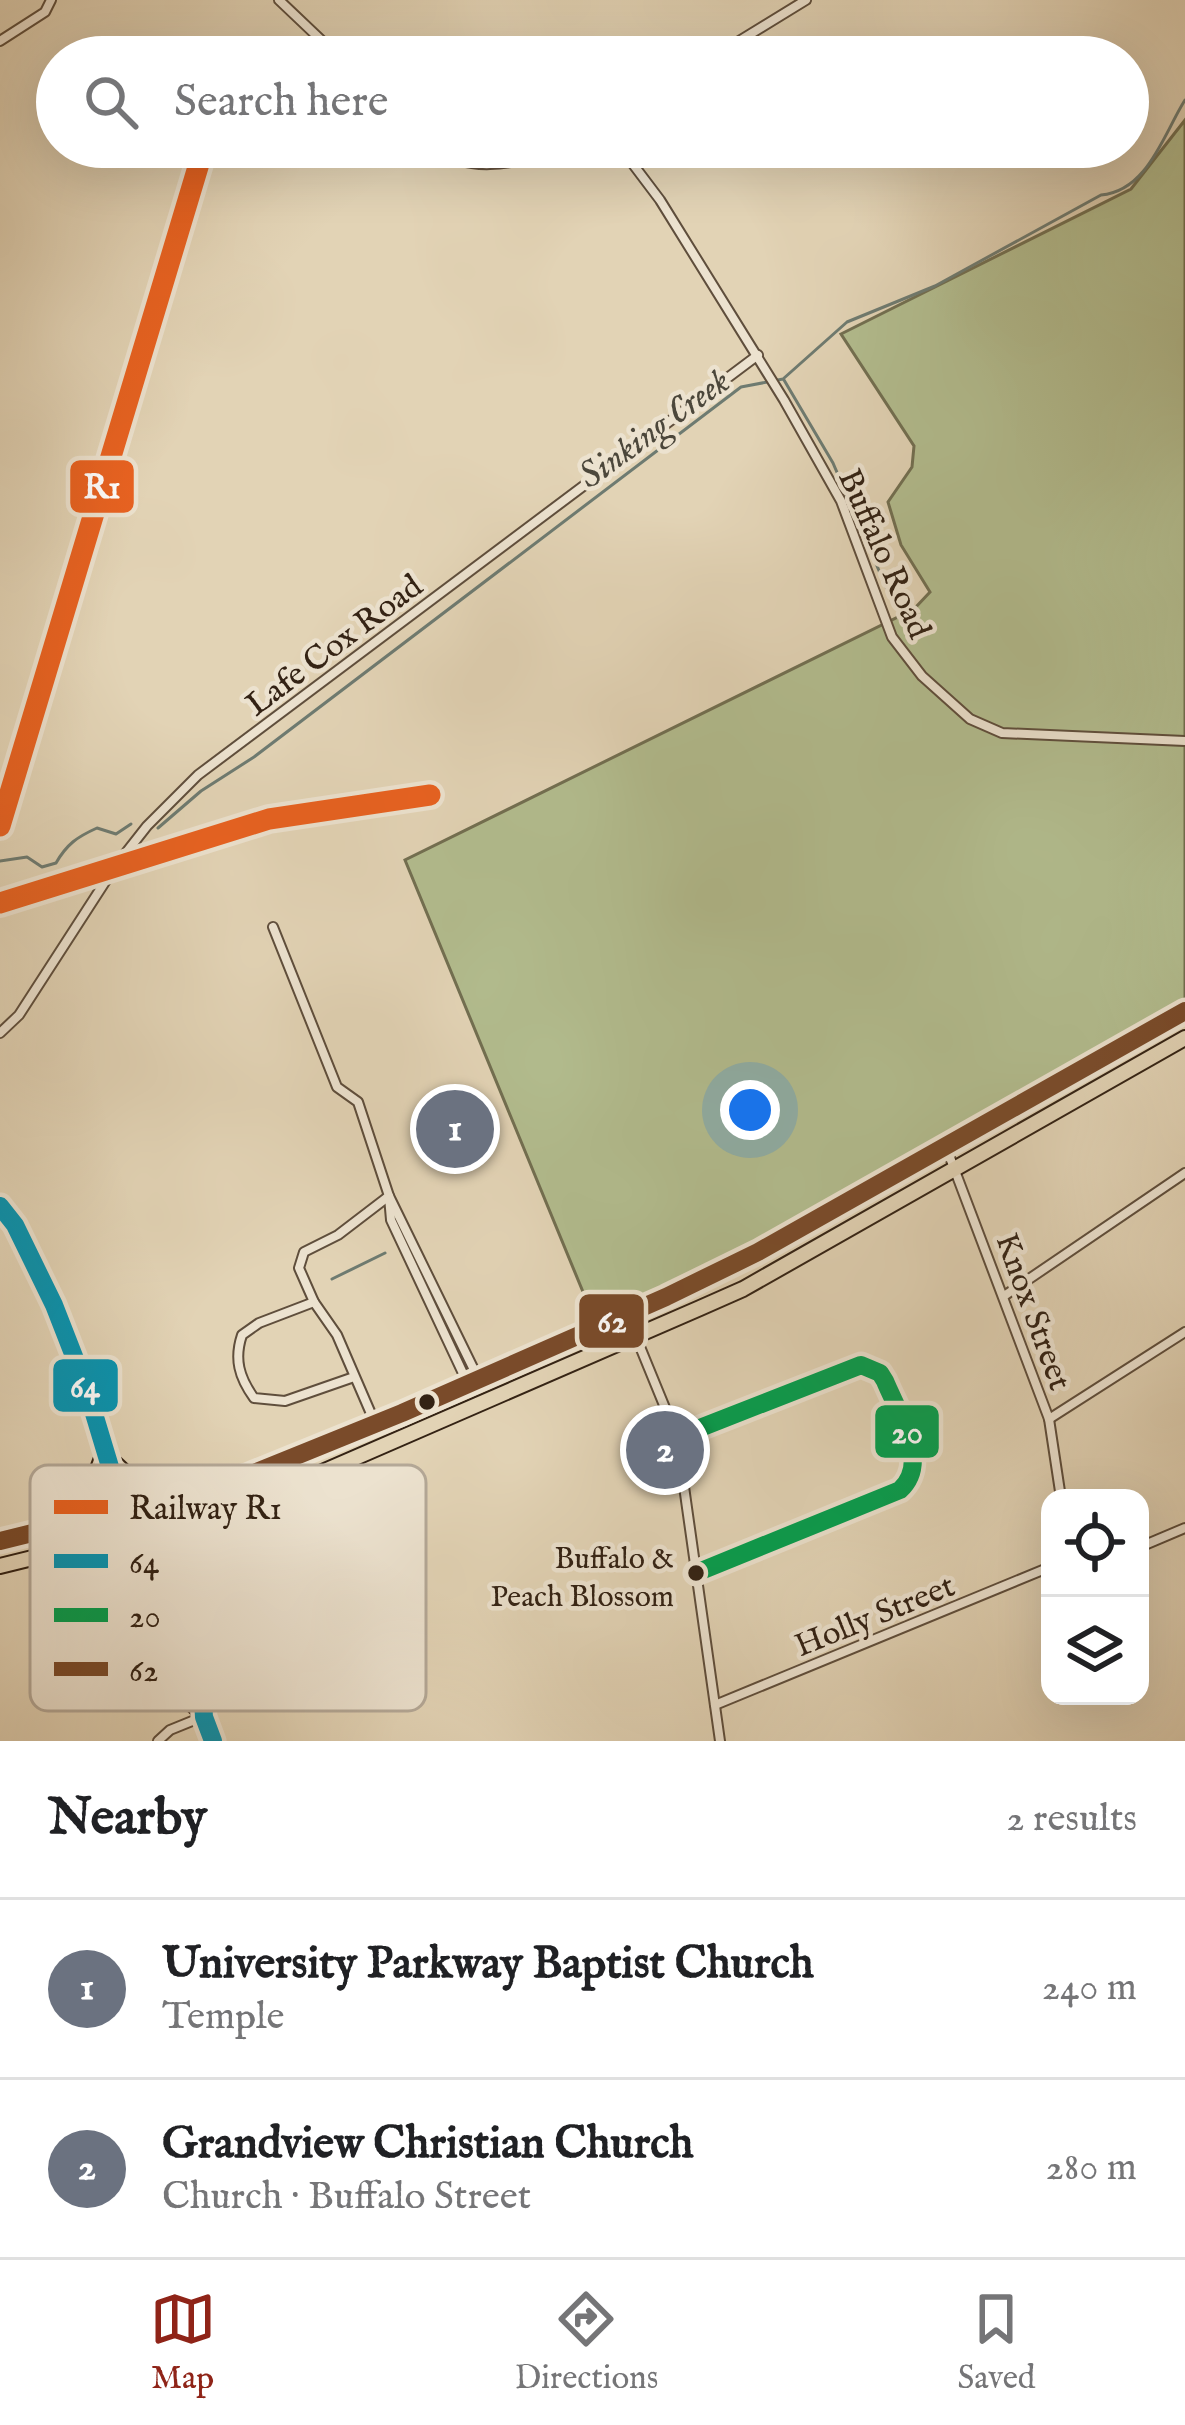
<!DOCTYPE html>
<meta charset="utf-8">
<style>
:root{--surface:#fff;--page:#f2f2f2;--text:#202124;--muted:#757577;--line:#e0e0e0;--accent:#8f2418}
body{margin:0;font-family:"IM FELL English",serif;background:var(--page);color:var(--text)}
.controls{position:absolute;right:36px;bottom:36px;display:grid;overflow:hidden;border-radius:24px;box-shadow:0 12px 48px #0002}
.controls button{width:108px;height:108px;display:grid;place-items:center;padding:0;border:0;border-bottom:3px solid var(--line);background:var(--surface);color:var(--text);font:60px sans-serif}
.you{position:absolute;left:750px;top:1110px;width:42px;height:42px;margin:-30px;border:9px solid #fff;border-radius:50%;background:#1a73e8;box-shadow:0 0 0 18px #1a73e833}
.badge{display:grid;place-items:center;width:78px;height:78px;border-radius:50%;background:var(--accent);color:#fff;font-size:39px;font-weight:700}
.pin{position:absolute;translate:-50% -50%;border:6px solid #fff;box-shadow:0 3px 12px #0006}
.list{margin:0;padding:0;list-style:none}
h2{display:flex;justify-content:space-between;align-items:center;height:156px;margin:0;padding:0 48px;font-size:51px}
h2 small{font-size:39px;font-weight:400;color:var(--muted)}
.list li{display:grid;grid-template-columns:78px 1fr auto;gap:36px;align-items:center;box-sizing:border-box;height:180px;padding:0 48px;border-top:3px solid var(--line)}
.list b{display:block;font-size:45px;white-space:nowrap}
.list p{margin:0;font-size:39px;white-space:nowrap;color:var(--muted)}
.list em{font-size:39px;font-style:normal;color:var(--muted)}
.icon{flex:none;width:66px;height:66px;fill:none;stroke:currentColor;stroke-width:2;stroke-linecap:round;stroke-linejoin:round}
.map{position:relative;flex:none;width:1185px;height:1741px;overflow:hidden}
.search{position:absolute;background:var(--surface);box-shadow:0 12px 48px #0002;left:36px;right:36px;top:36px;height:132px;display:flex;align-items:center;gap:30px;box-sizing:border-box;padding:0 42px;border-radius:66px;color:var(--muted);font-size:45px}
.sheet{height:516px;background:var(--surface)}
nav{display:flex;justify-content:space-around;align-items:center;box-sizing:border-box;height:168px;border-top:3px solid var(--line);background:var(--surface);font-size:33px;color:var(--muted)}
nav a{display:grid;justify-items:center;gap:6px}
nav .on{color:var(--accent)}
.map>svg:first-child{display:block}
.green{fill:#b2bc8e;stroke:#726f51;stroke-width:3}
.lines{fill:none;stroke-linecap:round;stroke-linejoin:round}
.stream{stroke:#6e7b71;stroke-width:3}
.street-casing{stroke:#5f4e3c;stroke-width:12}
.secondary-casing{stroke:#332214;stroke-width:15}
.highway-casing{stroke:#332214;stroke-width:18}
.street{stroke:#ece2cf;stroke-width:8}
.secondary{stroke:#ece2cf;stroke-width:10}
.highway{stroke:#e2d3b5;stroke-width:14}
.bus-1-casing{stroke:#ece2cf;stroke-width:27}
.bus-2-casing{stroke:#ece2cf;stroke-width:27}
.bus-3-casing{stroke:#ece2cf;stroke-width:27}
.bus-1{stroke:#0895b2;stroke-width:18}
.bus-2{stroke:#039f4e;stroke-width:18}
.bus-3{stroke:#7a4b2a;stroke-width:18}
.rail-1-casing{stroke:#ece2cf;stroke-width:30}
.rail-1{stroke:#e86221;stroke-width:21}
.bus-dot{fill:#332214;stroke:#ece2cf;stroke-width:4.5}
.labels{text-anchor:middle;stroke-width:9;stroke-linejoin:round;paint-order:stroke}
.bus-label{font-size:30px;fill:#332214;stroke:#ece2cf;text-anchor:end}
.street-label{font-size:33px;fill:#332214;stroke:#ece2cf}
.water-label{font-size:36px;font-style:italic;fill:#4c473b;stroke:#ece2cf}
.key{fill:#ece2cf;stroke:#b4a897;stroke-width:3}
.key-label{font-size:33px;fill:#332214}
.line-badge{stroke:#ece2cf;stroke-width:4.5}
.badge-label{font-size:33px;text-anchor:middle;font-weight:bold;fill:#fff}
</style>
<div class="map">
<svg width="1185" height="1741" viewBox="0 0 1185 1741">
<rect width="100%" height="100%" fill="#e2d3b5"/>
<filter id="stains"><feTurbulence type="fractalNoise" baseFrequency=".00167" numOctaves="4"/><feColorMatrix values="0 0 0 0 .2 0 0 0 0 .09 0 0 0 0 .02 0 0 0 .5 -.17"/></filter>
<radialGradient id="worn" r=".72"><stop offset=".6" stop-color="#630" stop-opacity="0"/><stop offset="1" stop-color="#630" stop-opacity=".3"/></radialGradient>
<path class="green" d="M1185,120v883l-436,247 -154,71 -190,-461 509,-251 16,-17 -29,-47 -13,-43 24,-35 2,-21 -73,-112 290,-145z"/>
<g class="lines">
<g class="stream">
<path d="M784,380l49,83 56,131 22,32"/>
<path d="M158,828l43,-37 53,-34 487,-370 42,-8 64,-57 88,-36 166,-91c47,-4 63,-62 84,-95"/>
<path d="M0,861l27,-4 15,10 14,-4c11,-19 21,-26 41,-35l19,6 15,-10"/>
<path d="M332,1279l53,-26"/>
</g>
<g class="street-casing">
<g id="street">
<path d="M279,0l60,57"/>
<path d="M0,41l45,-29 6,-12"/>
<path d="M713,57l93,-57"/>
<path d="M435,147c41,33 93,10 139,0"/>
<path d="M620,147l40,53 124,200 57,101 51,136 30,39 48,43 32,14 183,8"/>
<path d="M273,927l64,160 21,15 31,94 89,182"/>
<path d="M0,1033l19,-18 95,-147 33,-42 51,-51 560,-420"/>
<path d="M946,1147l103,272 12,79"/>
<path d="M389,1197l2,23 77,164"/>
<path d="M1004,1296l181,-123"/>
<path d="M314,1302l-55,21 -17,12c-8,24 -3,42 12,63l31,3 69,-24"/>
<path d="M627,1315l50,122 43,304"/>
<path d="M1049,1419l136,-87"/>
<path d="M375,1423l-38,-88 -23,-33 -15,-34 5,-16 34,-17 51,-39"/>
<path d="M677,1437l184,-72 19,8 5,8c13,32 46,81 15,109l-204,83"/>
<path d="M1140,1547l45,-19"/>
<path d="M715,1705l335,-138"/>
<path d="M158,1741l12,-11 32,-13"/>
</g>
</g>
<g class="secondary-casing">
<g id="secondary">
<path d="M0,1206l15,19 39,80 32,82 56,186 61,128 1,16 9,24"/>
<path d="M154,1602l1,18 38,87 11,10"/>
</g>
</g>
<g class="highway-casing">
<g id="highway">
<path d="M60,1522l26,-22 18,-47 34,32 36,9"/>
<path d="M0,1541l186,-46 63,-20 153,-62 264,-116 92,-45 427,-241"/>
<path d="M82,1547l27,7 33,19"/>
<path d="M0,1566l195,-48 79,-25 426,-185 43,-19 442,-251"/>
</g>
</g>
<use href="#street" class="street"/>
<use href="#secondary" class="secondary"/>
<use href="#highway" class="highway"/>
<g class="bus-1-casing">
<path id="bus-1" d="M0,1206l15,19 39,80 32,82 56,186 61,128 1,16 9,24"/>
</g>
<g class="bus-2-casing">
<path id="bus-2" d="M677,1437l184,-72 19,8 5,8c13,32 46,81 15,109l-204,83"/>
</g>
<g class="bus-3-casing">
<path id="bus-3" d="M0,1541l186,-46 63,-20 153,-62 264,-116 92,-45 427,-241"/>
</g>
<use href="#bus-1" class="bus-1"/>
<use href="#bus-2" class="bus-2"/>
<use href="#bus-3" class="bus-3"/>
<g class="rail-1-casing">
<g id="rail-1">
<path d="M0,826l204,-679"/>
<path d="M0,903l269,-84 161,-24"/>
</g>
</g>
<use href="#rail-1" class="rail-1"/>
</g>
<g class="bus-dot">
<circle cx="427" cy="1402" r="10"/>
<circle cx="696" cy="1573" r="10"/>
</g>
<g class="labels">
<g class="bus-label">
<text x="674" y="1568">Buffalo &amp;<tspan x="674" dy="38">Peach Blossom</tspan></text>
</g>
<g class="street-label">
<text transform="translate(886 553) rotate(66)" y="12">Buffalo Road</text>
<text transform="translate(333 644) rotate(-37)" y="12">Lafe Cox Road</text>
<text transform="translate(1035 1311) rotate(70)" y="12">Knox Street</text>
<text transform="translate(874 1614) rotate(-22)" y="12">Holly Street</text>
</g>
<g class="water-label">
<text transform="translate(653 427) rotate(-36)" y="13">Sinking Creek</text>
</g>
</g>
<rect x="30" y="1465" width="396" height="246" rx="18" class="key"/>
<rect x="54" y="1500" width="54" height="14" fill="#e86221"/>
<rect x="54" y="1554" width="54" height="14" fill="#0895b2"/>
<rect x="54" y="1608" width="54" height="14" fill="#039f4e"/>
<rect x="54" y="1662" width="54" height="14" fill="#7a4b2a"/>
<g class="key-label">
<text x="129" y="1519">Railway R1</text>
<text x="129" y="1573">64</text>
<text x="129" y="1627">20</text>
<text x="129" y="1681">62</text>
</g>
<g class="line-badge">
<rect x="68" y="458" width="68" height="57" rx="12" fill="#e86221"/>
<rect x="577" y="1292" width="69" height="58" rx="12" fill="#7a4b2a"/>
<rect x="51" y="1357" width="69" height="57" rx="12" fill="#0895b2"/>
<rect x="873" y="1403" width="68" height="57" rx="12" fill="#039f4e"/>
</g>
<g class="badge-label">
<text x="102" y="498">R1</text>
<text x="612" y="1332">62</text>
<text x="85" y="1397">64</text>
<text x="907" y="1443">20</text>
</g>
<rect width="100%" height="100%" filter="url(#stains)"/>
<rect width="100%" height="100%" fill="url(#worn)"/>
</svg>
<div class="controls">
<button><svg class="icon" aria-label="locate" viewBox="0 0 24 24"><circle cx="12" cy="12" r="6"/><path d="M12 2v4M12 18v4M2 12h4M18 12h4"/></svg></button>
<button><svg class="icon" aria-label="layers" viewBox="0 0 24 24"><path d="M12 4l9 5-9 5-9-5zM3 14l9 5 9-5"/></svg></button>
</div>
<div class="you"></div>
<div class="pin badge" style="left:455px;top:1129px;background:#6b7280">1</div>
<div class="pin badge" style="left:665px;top:1450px;background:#6b7280">2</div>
<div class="search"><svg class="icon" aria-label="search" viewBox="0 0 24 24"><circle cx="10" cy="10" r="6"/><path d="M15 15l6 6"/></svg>Search here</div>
</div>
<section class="sheet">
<h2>Nearby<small>2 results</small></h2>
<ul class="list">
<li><span class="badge" style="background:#6b7280">1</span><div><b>University Parkway Baptist Church</b><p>Temple</p></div><em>240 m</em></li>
<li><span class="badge" style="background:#6b7280">2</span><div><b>Grandview Christian Church</b><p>Church · Buffalo Street</p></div><em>280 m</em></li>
</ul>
</section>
<nav>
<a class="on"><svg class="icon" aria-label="map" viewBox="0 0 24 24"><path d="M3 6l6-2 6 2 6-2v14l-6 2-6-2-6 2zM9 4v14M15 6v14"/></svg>Map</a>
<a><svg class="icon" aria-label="directions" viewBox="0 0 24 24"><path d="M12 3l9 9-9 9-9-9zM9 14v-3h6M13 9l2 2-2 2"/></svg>Directions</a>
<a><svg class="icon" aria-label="saved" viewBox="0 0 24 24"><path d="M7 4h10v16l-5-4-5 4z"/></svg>Saved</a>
</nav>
